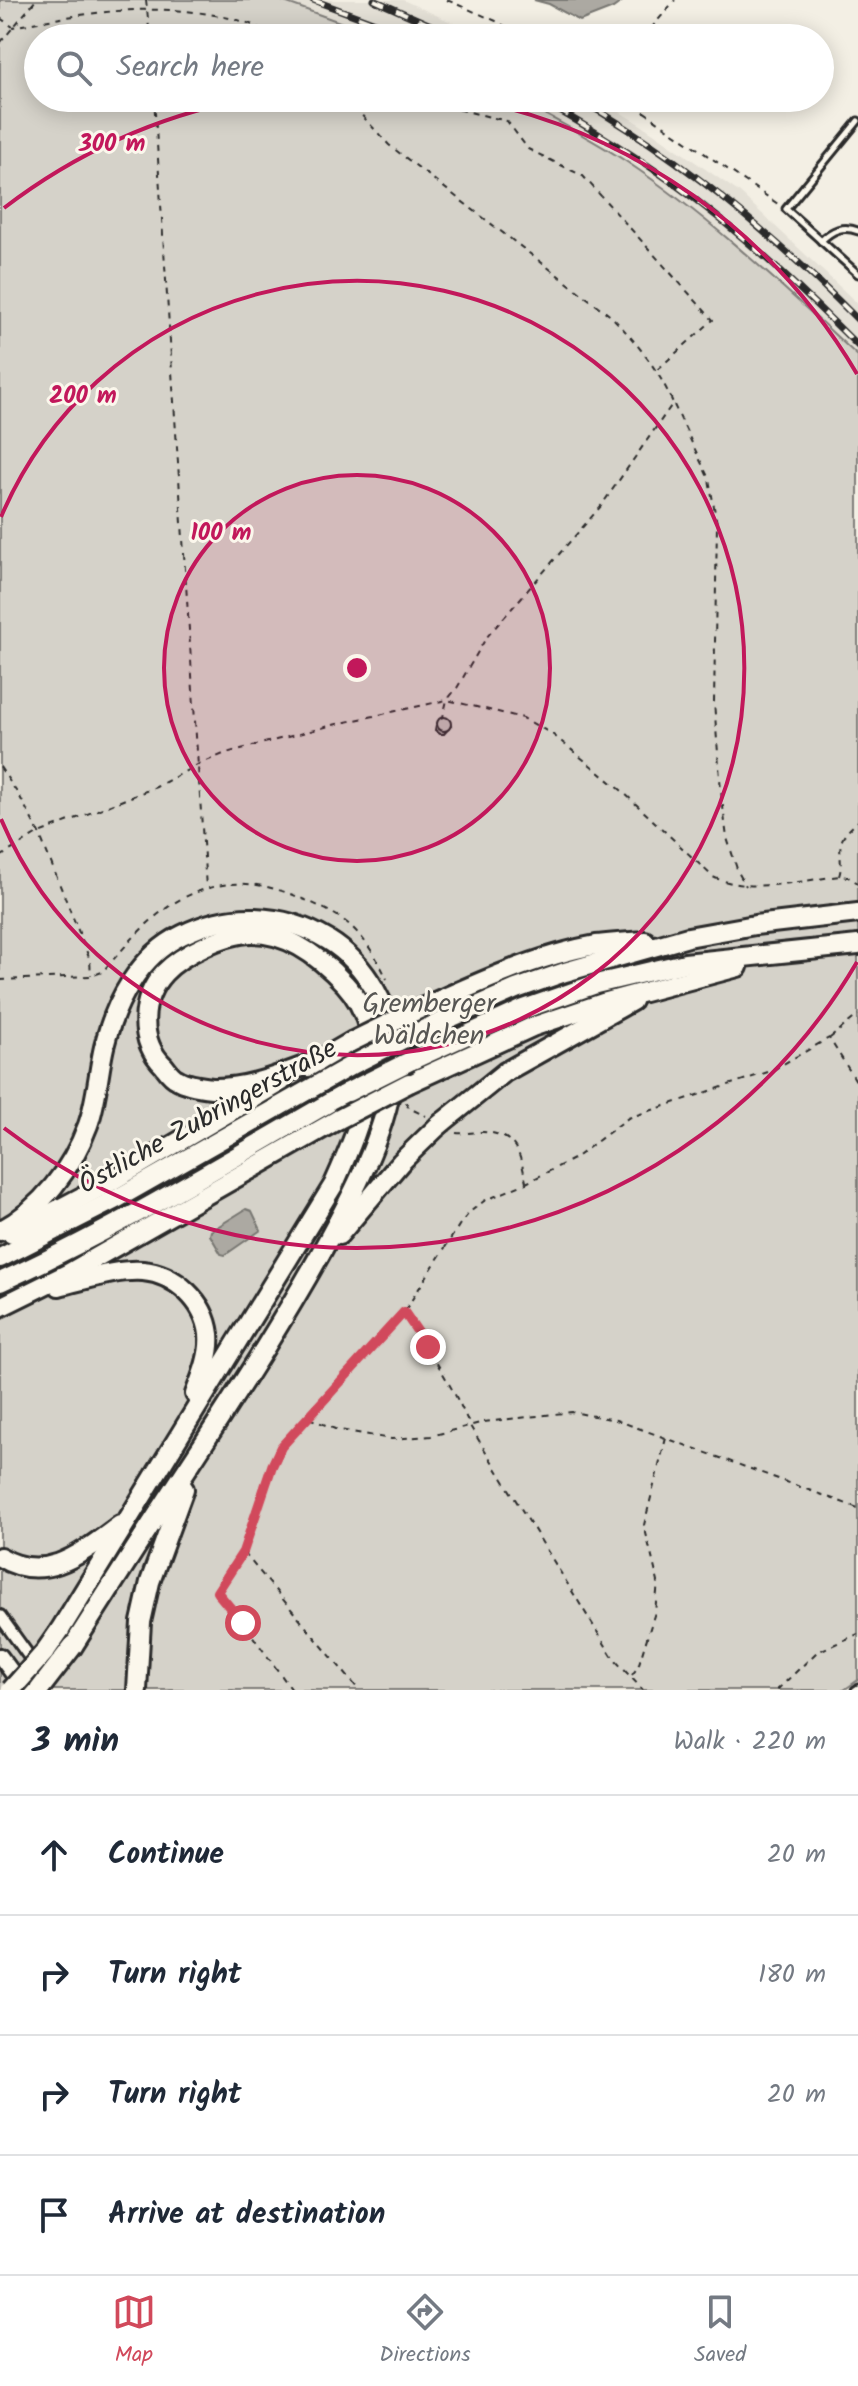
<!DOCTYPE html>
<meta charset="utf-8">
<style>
:root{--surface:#fff;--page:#f6f6f7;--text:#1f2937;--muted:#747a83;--line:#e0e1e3;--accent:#d1495b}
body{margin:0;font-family:Kalam,sans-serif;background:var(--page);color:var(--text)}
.stop{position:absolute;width:24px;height:24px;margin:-18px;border:6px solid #d1495b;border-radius:50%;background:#fff}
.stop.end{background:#d1495b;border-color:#fff;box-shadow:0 2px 8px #0008}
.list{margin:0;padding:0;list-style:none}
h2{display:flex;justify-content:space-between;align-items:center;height:104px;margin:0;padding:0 32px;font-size:34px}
h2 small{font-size:26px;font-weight:400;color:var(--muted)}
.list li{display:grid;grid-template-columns:52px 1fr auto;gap:24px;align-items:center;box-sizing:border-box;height:120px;padding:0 32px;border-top:2px solid var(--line)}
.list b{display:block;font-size:30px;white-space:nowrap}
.list em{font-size:26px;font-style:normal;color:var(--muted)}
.icon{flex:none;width:44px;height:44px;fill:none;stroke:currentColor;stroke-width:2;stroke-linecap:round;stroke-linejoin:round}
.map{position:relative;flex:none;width:858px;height:1690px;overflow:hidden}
.search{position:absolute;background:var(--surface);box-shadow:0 4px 20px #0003;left:24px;right:24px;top:24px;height:88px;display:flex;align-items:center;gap:20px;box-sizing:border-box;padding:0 28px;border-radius:44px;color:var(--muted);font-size:30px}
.sheet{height:584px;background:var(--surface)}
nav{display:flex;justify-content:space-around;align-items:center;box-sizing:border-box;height:112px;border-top:2px solid var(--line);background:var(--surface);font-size:22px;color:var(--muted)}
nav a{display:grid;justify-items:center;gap:4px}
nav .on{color:var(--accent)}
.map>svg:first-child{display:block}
.built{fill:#e4e0d6}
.green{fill:#d5d2c9;stroke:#807e7a;stroke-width:2}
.water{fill:#aca9a2;stroke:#787772;stroke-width:2}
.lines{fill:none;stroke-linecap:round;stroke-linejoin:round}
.service-casing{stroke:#2b2b2b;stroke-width:11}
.minor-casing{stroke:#2b2b2b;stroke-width:16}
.secondary-casing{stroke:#2b2b2b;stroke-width:20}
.motorway-casing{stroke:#2b2b2b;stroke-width:24}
.path{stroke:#2b2b2b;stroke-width:2;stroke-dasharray:6 6;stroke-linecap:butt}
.service{stroke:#fbf7ec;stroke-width:5}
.minor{stroke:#fbf7ec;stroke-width:10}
.secondary{stroke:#fbf7ec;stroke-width:14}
.motorway{stroke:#fbf7ec;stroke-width:18}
.rail-casing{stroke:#2b2b2b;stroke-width:7}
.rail{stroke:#fbf7ec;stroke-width:4;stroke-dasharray:12;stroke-linecap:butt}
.motorway-bridge-casing{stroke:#2b2b2b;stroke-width:24;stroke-linecap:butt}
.motorway-bridge{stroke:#fbf7ec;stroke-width:18}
.wall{fill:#a5a39d;stroke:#2b2b2b;stroke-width:2}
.building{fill:#c0beb6;stroke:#2b2b2b;stroke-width:2}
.route{stroke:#d1495b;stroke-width:10}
.ring{fill:none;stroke:#c2185b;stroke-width:4}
.labels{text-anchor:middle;stroke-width:6;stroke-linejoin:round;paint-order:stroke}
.park-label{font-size:28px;fill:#565552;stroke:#fbf7ec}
.street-label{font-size:28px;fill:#2b2b2b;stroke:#fbf7ec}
.centre{fill:#c2185b;stroke:#fbf7ec;stroke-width:4}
.ring-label{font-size:24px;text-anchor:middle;font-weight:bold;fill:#c2185b;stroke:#fbf7ec;stroke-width:6;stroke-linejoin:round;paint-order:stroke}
</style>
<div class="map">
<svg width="858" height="1690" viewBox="0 0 858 1690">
<rect width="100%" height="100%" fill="#f3efe4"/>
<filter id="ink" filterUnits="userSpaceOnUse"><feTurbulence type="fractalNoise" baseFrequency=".0125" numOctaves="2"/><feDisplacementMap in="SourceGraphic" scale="16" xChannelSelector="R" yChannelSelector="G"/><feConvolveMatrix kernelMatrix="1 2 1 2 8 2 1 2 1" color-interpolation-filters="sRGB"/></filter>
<g filter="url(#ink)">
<g class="built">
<path d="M279,0h124l83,38h-102z"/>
<path d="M515,98h82l52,32 91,63 118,111v52l-114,-105 -81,-63 -35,-25 -45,-28z"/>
</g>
<path class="green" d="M0,0h279l105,38h-346v60h477c38,21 76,40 112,64 84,56 157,126 231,194v1324l-14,10h-844z"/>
<g class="water">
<path d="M534,0h90l-11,8 -33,13 -31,-17z"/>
<path d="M246,1209l6,2 9,19 -36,25 -4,-1 -11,-19 1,-4z"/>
</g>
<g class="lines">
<g class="service-casing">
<g id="service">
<path d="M858,121l-72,88 72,65"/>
<path d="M821,241c11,-11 22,-16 37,-10"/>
<path d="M855,1690l3,-2"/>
</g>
</g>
<g class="minor-casing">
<path id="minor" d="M0,1616l36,50"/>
</g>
<g class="secondary-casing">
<path id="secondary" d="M0,1656l25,34"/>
</g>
<g class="motorway-casing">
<g id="motorway">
<path d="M404,1016c58,-26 129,-60 192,-71 16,-2 33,-3 49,-4"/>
<path d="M409,1036l107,-47 49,-17 123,-35 67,-12 103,-12"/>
<path d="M410,1061l114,-52 72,-25 89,-21 173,-18"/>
<path d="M308,1067l43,-25"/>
<path d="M409,1083l123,-56 71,-24 135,-36"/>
<path d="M443,1122l62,-50 127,-71"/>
<path d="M0,1231c41,-22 72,-62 88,-106 9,-25 10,-52 16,-78 11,-45 35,-91 78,-112 47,-24 100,-23 146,5 38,23 66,72 66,117 0,56 -33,122 -59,170 -48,90 -105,176 -161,262 -34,52 -68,105 -101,157"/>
<path d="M12,1234l98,-52 172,-101"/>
<path d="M339,1235l62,-73 36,-35"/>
<path d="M0,1258l118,-60 234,-133"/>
<path d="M0,1282c120,-54 233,-125 348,-190"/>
<path d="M59,1286c26,-6 57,-17 84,-15 33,3 62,31 66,63 2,20 -7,42 -14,60"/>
<path d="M0,1307l69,-34 270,-154"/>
<path d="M0,1557c46,28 83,-5 120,-32"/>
<path d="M60,1630l274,-446c27,-60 63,-143 11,-200 -24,-26 -55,-51 -93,-51 -26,0 -70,21 -88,40 -24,26 -26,68 0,93 3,4 8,11 13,13 8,5 26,8 35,9 37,1 72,-15 106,-27"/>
<path d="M137,1690l4,-68 9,-40 34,-93"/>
</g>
</g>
<g class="path">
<path d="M146,0l4,38"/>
<path d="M447,0l49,21 30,17"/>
<path d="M0,18l13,9c77,-16 156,-27 232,-5 12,4 23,11 34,16"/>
<path d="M643,38l32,-38"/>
<path d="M0,43l36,-43"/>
<path d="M154,98l52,790"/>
<path d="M346,98l43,47 223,172c25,26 47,53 61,86l-72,103 -115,132 -29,50 -10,12 -4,17"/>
<path d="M438,98l19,11 50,12 21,28 55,27 130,144 -56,50"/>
<path d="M624,98l154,106"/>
<path d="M674,405l35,74 8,45 -3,178 7,89 6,47 11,34 8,14"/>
<path d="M0,767l20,30 19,36 51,127 1,15"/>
<path d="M0,857l39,-24 117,-46 43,-23 27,-11 111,-29 110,-24 76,18 29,16 69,56 92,87c39,17 85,4 126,-1l9,1 10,6"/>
<path d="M839,876c5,-14 -3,-27 5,-40 4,-6 9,-10 14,-15"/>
<path d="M0,980l91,-4 11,-4c24,-26 48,-57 81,-74 47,-23 83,-16 129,5 13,6 30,14 41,25 15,15 25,32 34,51"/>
<path d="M830,1038l28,-23"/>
<path d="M406,1102l3,6 17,8"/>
<path d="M456,1133c9,1 17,-1 27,-1 34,2 37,22 43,50"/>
<path d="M404,1313c25,37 49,73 66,113l144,233 29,31"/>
<path d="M309,1418l26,11 56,10 40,-3 53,-14 88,-10 44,8 242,88"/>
<path d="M244,1553l115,137"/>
<path d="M632,1675l6,-8 17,-55 3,-30 -14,-57 22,-87"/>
<path d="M292,1690l-65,-89 -10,-9 26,-40 29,-86 9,-19 123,-135 56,-88 10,-12 14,-11 42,-18 49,-25 53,-40 143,-47 58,-33 29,46"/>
<path d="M777,1690l40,-38 41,-18"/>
</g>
<use href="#service" class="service"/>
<use href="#minor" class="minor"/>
<use href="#secondary" class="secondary"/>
<use href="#motorway" class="motorway"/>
<g class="rail-casing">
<g id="rail">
<path d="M313,0l103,38"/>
<path d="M374,0l86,38"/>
<path d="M408,26l29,12"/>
<path d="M537,98c46,26 92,53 136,85 67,48 127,105 185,163"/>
<path d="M577,98c105,60 196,136 281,222"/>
</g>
</g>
<use href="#rail" class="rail"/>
<g class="motorway-bridge-casing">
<g id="motorway-bridge">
<path d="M351,1042l53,-26"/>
<path d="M352,1065l57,-29"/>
<path d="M348,1092l62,-31"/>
<path d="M339,1119l70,-36"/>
<path d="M437,1127l6,-5"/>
<path d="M11,1690l33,-37 16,-23"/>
<path d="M39,1690l34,-44"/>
</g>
</g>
<use href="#motorway-bridge" class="motorway-bridge"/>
</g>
<path class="wall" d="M442,717l9,9 -7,8h-4l-5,-4 1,-5z"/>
<circle class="building" cx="444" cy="724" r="7"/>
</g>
<g class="lines" filter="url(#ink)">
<path class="route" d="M243,1623l-26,-31 26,-40 29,-86 9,-19 123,-135 24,35"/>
</g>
<circle cx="357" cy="668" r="193" fill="#c2185b" fill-opacity=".12"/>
<g class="ring">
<circle cx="357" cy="668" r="193"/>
<path d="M1 517A387 387 0 1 1 1 819"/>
<path d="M857 962A580 580 0 0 1 4 1128M4 208A580 580 0 0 1 246 99M468 99A580 580 0 0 1 857 374"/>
</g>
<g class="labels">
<g class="park-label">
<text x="429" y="1012">Gremberger<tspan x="429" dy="32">Wäldchen</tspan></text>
</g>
<g class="street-label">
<text transform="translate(207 1115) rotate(-29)" y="10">Östliche Zubringerstraße</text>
</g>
</g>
<circle cx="357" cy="668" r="12" class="centre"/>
<g class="ring-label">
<text x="112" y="151">300 m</text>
<text x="83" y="403">200 m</text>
<text x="221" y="540">100 m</text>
</g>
</svg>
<div class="stop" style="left:243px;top:1623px"></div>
<div class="stop end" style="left:428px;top:1347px"></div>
<div class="search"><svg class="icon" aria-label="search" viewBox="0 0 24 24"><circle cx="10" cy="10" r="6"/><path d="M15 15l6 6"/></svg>Search here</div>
</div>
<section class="sheet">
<h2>3 min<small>Walk · 220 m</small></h2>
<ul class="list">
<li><svg class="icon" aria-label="ahead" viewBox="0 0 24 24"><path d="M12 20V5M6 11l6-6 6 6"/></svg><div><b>Continue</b></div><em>20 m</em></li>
<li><svg class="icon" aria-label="right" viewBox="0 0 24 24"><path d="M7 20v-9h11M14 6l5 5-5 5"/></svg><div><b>Turn right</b></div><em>180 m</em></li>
<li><svg class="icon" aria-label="right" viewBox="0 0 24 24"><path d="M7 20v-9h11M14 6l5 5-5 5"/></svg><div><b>Turn right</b></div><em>20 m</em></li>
<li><svg class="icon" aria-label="arrive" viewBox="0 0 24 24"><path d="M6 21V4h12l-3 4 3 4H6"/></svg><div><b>Arrive at destination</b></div></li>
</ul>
</section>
<nav>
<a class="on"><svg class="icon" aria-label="map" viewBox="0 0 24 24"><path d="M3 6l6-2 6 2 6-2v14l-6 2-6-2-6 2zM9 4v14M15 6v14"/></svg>Map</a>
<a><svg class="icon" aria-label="directions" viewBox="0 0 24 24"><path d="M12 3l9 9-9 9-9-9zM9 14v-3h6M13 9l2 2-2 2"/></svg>Directions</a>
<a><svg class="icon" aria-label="saved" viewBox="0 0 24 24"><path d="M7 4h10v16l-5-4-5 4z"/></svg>Saved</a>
</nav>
